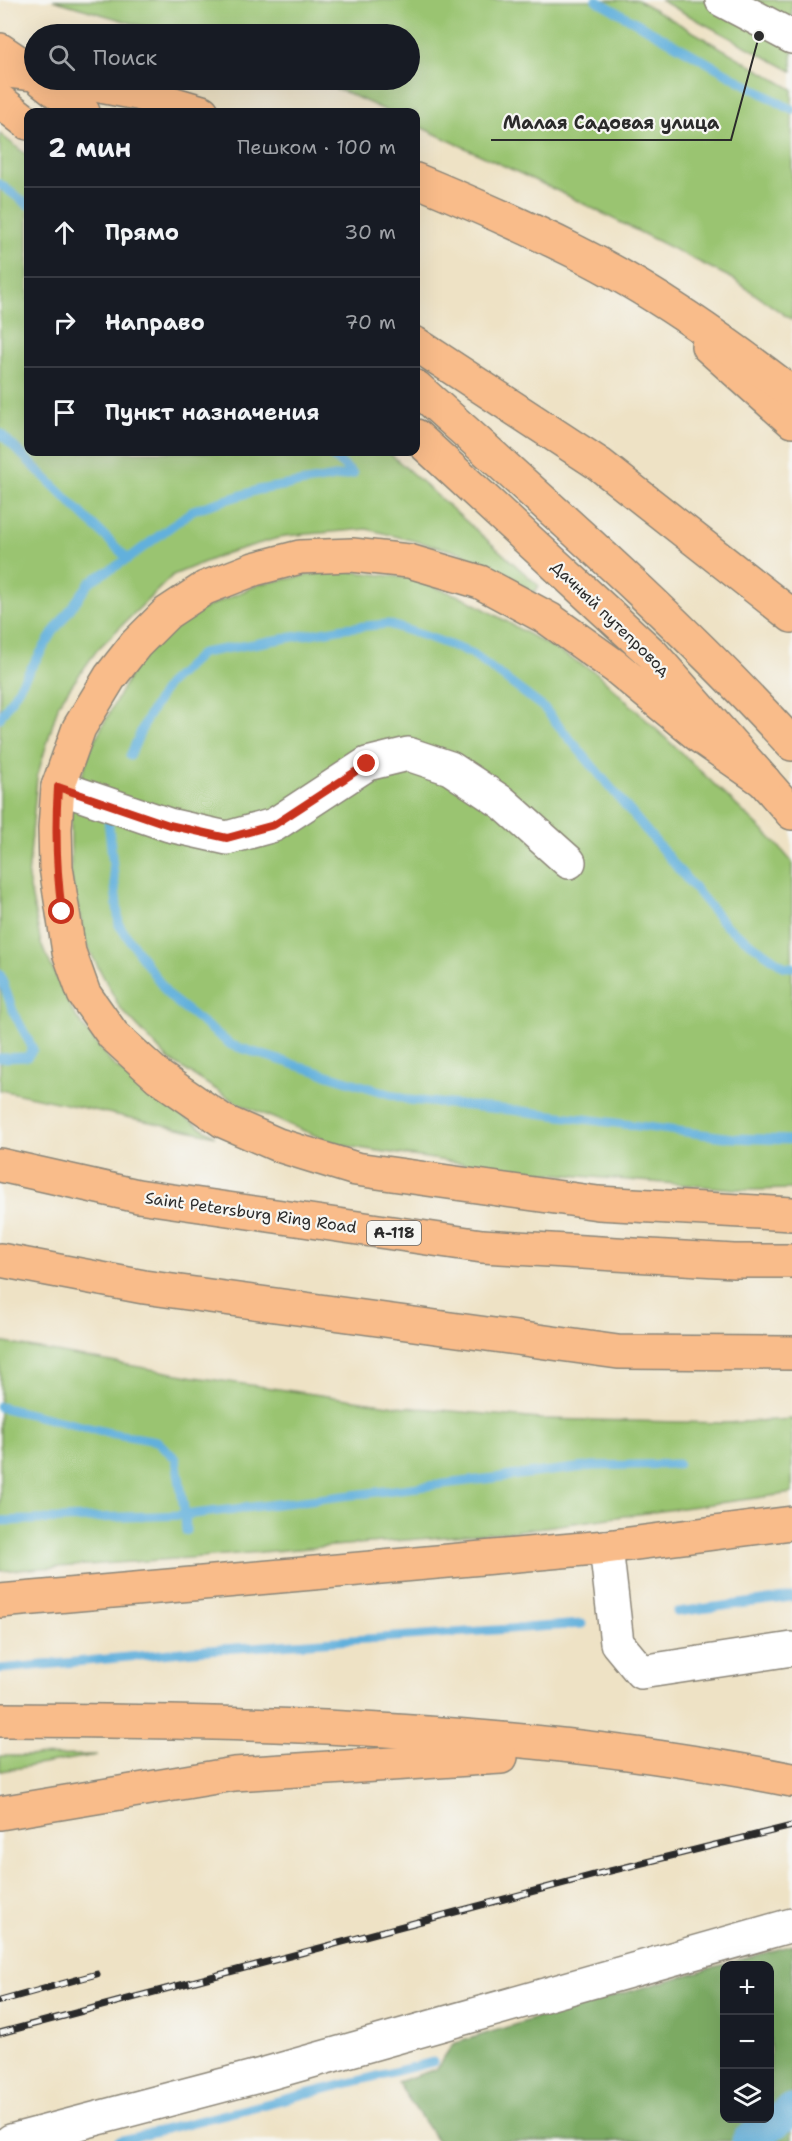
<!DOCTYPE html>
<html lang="ru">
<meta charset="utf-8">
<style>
:root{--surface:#171b24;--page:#20242c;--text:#f1f3f6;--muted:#9ea1a6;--line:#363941}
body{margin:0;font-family:"Shantell Sans",sans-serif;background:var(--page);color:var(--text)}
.controls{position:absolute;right:18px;bottom:18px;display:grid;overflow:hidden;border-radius:12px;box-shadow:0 6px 24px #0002}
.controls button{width:54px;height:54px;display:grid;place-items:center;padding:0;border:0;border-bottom:2px solid var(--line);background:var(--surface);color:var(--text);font:30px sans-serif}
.stop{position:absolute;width:18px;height:18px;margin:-14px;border:4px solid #c8321e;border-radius:50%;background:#fff}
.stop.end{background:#c8321e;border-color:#fff;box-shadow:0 2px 6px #0008}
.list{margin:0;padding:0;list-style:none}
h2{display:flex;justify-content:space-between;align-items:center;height:78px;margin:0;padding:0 24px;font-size:26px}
h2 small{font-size:20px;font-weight:400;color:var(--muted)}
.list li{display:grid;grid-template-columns:39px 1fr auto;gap:18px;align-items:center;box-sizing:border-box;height:90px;padding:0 24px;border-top:2px solid var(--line)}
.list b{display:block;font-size:22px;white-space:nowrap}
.list em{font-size:20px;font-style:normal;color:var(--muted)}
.icon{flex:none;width:33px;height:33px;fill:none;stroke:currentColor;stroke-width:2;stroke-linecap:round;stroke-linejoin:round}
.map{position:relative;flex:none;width:792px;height:2141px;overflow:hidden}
.search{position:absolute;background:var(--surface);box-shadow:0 6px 24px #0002;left:24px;top:24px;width:396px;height:66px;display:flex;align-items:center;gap:15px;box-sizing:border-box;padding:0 21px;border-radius:33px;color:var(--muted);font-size:22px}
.panel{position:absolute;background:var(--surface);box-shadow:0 6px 24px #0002;left:24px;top:108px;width:396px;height:348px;border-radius:12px}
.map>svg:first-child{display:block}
.green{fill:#9ac471;stroke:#62784e;stroke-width:1.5}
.forest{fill:#7baa63;stroke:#536a47;stroke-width:1.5;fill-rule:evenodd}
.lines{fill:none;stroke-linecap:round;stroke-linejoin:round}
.stream{stroke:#62b0dc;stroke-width:9}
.canal{stroke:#62b0dc;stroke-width:33}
.minor-casing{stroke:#8c8678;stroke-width:36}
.major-casing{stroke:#8c8678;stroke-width:36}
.highway-casing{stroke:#8c8678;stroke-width:36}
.minor{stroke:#fff;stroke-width:33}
.major{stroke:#f9bc8a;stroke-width:33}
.highway{stroke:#f9bc8a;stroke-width:33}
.rail-casing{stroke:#2b2b2b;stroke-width:7}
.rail{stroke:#f6f6f2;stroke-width:4.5;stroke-dasharray:14;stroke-linecap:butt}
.route{stroke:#c8321e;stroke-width:8}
.labels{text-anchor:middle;stroke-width:4.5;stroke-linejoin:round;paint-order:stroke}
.shield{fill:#f6f6f2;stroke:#686867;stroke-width:1.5}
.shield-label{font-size:15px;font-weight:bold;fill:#2b2b2b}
.street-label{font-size:16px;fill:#2b2b2b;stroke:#f6f6f2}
.leader{fill:none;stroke:#2b2b2b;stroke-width:2}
.callout-dot{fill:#2b2b2b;stroke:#f6f6f2;stroke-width:2}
.callout-label{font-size:18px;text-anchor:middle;font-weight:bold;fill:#2b2b2b;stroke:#f6f6f2;stroke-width:4.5;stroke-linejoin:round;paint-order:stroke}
</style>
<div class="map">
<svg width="792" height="2141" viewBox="0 0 792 2141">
<rect width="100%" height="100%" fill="#f6f6f2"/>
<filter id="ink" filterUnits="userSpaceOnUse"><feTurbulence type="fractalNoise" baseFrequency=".0167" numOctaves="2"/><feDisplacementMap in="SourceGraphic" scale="12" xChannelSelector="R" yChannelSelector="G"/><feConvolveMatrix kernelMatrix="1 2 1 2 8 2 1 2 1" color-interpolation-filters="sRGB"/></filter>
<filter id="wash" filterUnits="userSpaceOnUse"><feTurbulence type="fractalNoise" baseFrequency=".008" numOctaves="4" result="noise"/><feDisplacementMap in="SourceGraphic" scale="24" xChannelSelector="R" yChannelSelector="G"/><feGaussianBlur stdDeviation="1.35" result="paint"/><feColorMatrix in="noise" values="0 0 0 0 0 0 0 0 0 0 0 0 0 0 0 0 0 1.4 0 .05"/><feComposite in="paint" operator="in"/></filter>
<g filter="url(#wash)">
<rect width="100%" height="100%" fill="#eee2c5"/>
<g class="green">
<path d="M53,0h585l154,89v231l-59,-41 -171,-86 -146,-68v-13h-27l-46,-21 -35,-11h102v-46h-241z"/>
<path d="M660,0h132v71z"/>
<path d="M0,134l28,22v296h360l151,134 -5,7 -72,-40 -95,-24 -82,7 -58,17 -54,22 -76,75 -38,53 -22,74 -9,101 13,66 33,70 37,49 50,39 54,34 -215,-46z"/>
<path d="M337,570l72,8 56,20 132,75 178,169 17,20v327l-44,1 -240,-20 -170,-25 -101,-42 -69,-44 -48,-51 -34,-64 -15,-67v-64l19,-64 47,-87 52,-47 71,-31z"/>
<path d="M0,1342l195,35 201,29 144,13 186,4 66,-4v74l-277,38 -326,27 -189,13z"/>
<path d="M97,1755l-97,16v-15z"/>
</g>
<path class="forest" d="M792,1945v196h-355l-40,-59 39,-13 17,-25 80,-25zM724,1966h46v152h-46z"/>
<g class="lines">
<g class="stream">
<path d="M596,0l196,110"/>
<path d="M0,184l28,21"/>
<path d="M0,433l128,126 65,-49 65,-20 95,-16 -25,-22"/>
<path d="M0,718l54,-87 37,-50 37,-22"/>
<path d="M130,756l16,-36 21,-35 35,-32 142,-25 44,-4 43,14 40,15 73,55 182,218 59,41h7"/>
<path d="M108,818l11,107 51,72 61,48 178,55 112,11 212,27 59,2"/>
<path d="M0,974l13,37 20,38 -6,8 -27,1"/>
<path d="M0,1407l110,26 47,8 19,18 9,56 -185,6"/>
<path d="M186,1531l-1,-16 408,-49 85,-2"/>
<path d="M677,1612l115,-15"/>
<path d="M0,1669l193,-18 389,-27"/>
<path d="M118,2141l315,-79"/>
</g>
<path class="canal" d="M748,2141l44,-31"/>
</g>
</g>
<g filter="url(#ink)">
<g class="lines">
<g class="minor-casing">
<g id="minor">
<path d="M722,0l70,37"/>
<path d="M58,787l111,38 58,13 47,-13 93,-61 41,-10 42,14 53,35 66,59"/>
<path d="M606,1547l11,96 24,29 151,-23"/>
<path d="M11,2141l251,-66 530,-150"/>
</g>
</g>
<g class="major-casing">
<g id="major">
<path d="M0,50l34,23"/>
<path d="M42,80l41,32"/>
<path d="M0,101l28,22"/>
<path d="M416,344l183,120 193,152"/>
<path d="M708,346l84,75"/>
<path d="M416,387c128,116 259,229 376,357"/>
<path d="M416,436l236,218 140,159"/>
<path d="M764,781l-62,-43 -86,-71 -67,-48 -69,-37 -71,-21 -57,-6 -52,2 -46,12 -49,19 -38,25 -31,31 -26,33 -31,51 -21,59 -3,41 1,39 13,85 15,42 29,41 46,42 64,44 55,24 78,24 242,34 194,11"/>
<path d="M0,1601l606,-54 186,-24"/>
<path d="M0,1720c264,1 532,8 792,60"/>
<path d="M0,1813l234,-39 267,-17"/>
</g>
</g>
<g class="highway-casing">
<g id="highway">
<path d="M0,70l34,4"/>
<path d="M69,80l68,13 65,19"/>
<path d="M416,180c53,22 106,45 158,71 77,38 150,90 218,142"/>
<path d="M0,1165l138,31 344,50 252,15h58"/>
<path d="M0,1260l144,27 474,65 174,1"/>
</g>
</g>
<use href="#minor" class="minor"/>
<use href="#major" class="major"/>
<use href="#highway" class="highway"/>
<g class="rail-casing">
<g id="rail">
<path d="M0,2001l97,-27"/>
<path d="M0,2033l598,-159 194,-48"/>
</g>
</g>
<use href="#rail" class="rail"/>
</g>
</g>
<g class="lines" filter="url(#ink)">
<path class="route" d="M62,912c-6,-44 -7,-81 -4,-125l111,38 58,13 47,-13 93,-61"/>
</g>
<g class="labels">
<rect class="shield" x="367" y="1221" width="54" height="24" rx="4.5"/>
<g class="shield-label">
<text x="394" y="1238">А-118</text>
</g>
<g class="street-label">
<text transform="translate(611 618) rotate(44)" y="6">Дачный путепровод</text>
<text transform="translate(251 1212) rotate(8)" y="6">Saint Petersburg Ring Road</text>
</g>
</g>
<path class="leader" d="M759 36L731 140H491"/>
<circle class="callout-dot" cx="759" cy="36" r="6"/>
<g class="callout-label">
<text x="611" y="129">Малая Садовая улица</text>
</g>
</svg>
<div class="controls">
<button>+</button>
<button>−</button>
<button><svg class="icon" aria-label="layers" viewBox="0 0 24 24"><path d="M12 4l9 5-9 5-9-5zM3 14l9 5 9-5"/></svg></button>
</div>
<div class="stop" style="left:62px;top:912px"></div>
<div class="stop end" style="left:367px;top:764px"></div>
<div class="search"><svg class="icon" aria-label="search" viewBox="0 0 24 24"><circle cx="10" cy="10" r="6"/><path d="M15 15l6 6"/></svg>Поиск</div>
<section class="panel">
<h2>2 мин<small>Пешком · 100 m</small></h2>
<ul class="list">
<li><svg class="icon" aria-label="ahead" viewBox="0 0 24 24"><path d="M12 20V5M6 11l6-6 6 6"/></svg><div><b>Прямо</b></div><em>30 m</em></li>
<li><svg class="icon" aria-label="right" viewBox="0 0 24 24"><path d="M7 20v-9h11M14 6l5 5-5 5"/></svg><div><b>Направо</b></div><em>70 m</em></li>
<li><svg class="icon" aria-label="arrive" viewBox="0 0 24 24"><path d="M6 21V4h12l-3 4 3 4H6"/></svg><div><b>Пункт назначения</b></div></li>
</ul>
</section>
</div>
